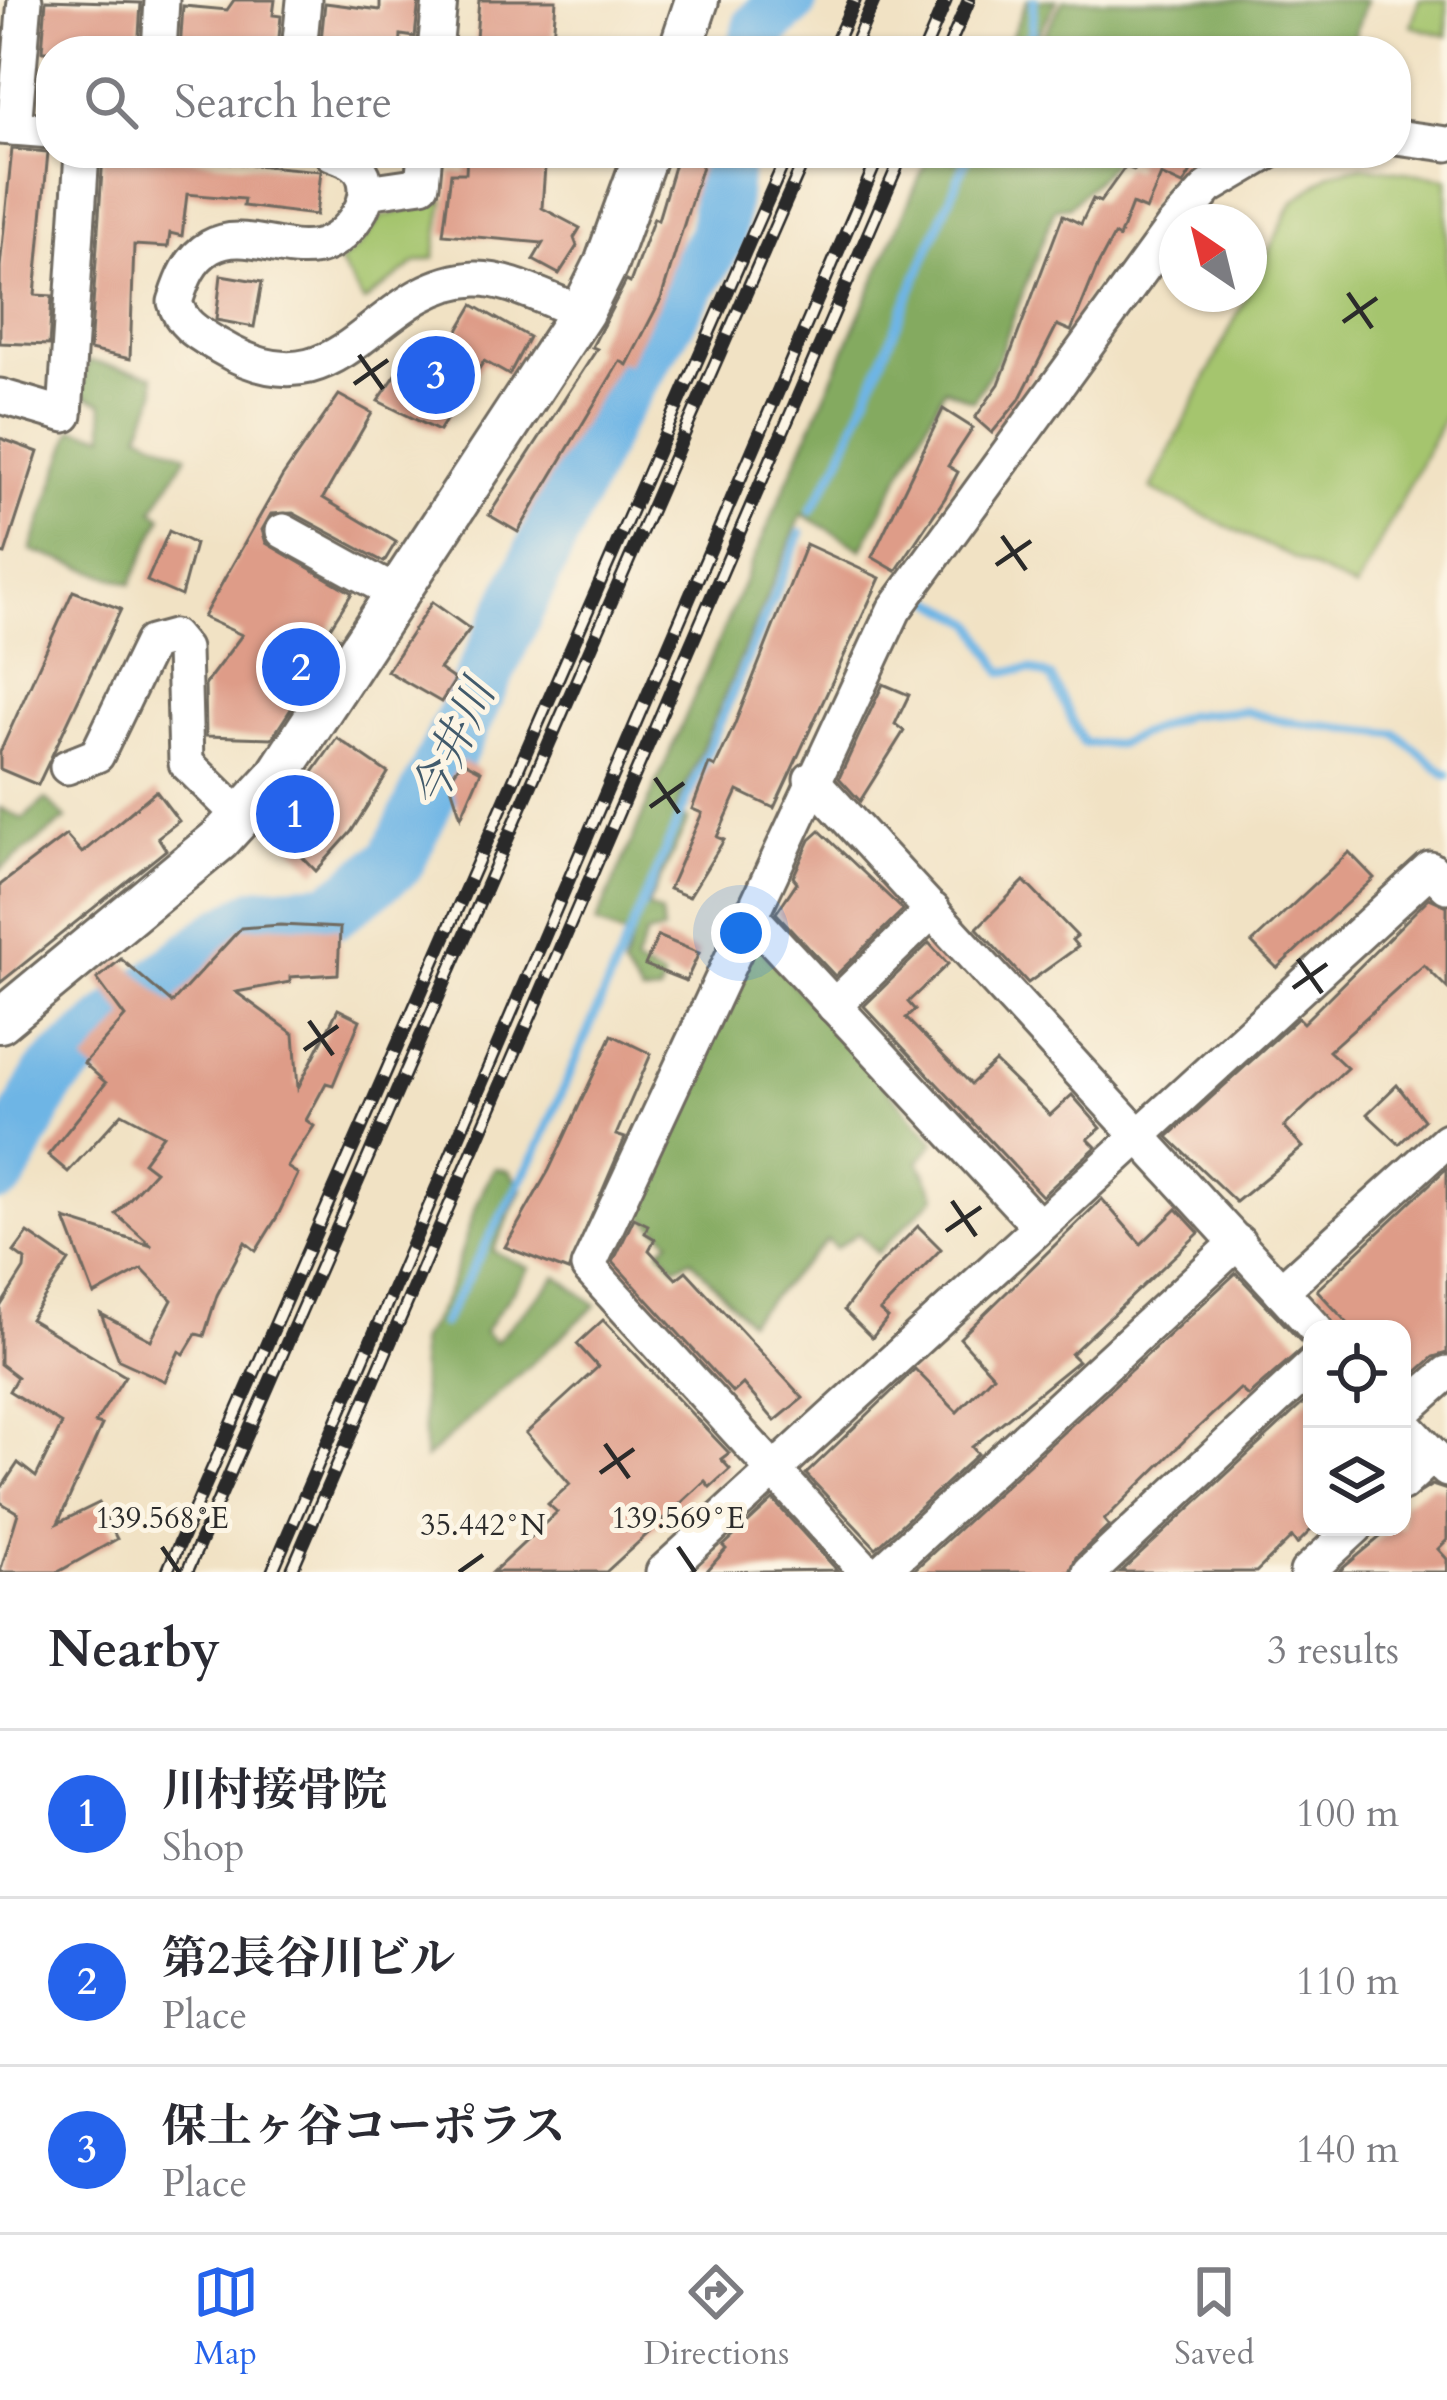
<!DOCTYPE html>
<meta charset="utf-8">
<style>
:root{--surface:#fff;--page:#f7f7f7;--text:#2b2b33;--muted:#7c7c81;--line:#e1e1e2;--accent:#2563eb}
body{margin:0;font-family:Cardo,"Noto Serif JP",serif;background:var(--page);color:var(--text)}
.controls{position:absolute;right:36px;bottom:36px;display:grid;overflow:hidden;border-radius:24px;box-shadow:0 3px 9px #0004}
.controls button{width:108px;height:108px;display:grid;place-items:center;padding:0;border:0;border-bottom:3px solid var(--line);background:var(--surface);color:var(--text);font:60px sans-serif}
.compass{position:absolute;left:1159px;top:204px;width:108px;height:108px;border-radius:50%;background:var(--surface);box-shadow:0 3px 9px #0004;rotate:325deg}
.you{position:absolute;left:741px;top:933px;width:42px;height:42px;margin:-30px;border:9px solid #fff;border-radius:50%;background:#1a73e8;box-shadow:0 0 0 18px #1a73e833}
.badge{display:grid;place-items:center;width:78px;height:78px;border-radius:50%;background:var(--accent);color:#fff;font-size:39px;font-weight:700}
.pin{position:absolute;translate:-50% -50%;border:6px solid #fff;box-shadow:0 3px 12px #0006}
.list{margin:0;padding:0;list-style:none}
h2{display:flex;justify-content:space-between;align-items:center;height:156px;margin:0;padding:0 48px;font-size:51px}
h2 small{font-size:39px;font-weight:400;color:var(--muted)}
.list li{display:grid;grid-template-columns:78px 1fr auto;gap:36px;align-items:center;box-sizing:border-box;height:168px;padding:0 48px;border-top:3px solid var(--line)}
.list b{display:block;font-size:45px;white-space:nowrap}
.list p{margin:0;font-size:39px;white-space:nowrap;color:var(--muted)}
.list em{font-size:39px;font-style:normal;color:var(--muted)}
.icon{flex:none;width:66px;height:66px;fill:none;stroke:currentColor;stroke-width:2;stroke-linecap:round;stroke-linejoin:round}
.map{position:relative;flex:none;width:1447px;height:1572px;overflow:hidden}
.search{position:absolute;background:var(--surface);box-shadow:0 3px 9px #0004;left:36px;right:36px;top:36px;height:132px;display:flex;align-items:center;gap:30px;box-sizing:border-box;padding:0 42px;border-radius:48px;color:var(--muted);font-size:45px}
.sheet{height:660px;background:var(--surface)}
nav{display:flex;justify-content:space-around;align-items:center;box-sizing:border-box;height:168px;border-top:3px solid var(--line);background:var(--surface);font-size:33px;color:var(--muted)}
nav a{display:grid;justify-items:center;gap:6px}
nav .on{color:var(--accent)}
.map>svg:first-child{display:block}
.green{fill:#a5c56e;stroke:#68784c;stroke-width:3}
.forest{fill:#84aa61;stroke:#586a46;stroke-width:3}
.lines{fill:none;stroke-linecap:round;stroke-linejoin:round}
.stream{stroke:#6eb5e5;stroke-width:9}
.river{stroke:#6eb5e5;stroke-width:57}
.building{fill:#de9c88}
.minor-casing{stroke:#706b61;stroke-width:39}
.tertiary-casing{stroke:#706b61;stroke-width:48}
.minor{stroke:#fff;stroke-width:33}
.tertiary{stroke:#fff;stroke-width:42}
.rail-casing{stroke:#2b2b2b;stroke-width:14}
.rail{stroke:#fcf5e5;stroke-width:9;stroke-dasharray:27;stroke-linecap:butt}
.ticks{fill:none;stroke:#2b2b2b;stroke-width:4.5}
.labels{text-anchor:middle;stroke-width:10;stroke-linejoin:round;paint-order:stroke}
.water-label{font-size:45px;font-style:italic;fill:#425b6c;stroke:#fcf5e5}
.ticks-label{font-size:30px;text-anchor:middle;fill:#2b2b2b;stroke:#fcf5e5;stroke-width:10;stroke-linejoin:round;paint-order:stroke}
</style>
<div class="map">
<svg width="1447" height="1572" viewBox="0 0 1447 1572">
<rect width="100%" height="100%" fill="#fcf5e5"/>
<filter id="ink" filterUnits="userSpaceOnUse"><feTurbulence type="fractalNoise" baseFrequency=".00833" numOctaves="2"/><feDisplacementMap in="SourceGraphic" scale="24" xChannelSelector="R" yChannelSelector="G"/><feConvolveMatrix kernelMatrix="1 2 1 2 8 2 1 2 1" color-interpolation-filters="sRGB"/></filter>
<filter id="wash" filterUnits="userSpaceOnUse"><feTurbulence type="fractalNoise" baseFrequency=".004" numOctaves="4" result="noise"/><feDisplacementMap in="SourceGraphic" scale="48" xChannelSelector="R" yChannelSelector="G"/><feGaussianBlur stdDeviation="2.7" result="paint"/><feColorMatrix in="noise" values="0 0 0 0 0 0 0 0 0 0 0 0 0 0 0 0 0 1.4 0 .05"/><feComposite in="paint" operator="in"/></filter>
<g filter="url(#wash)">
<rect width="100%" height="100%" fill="#f1e2c4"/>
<g class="green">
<path d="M1419,0h28v36l-36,-10z"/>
<path d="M1362,166l85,12v234l-91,177 -205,-100 142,-287 38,-29z"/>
<path d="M444,200l-10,58 -17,4 -53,40 -25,-40 21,-16 21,-29z"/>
</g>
<g class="forest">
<path d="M1027,0h30l-28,51h-24z"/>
<path d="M1063,0h303l-16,51h-315z"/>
<path d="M930,153l25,9 5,-9h162l-52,53 -15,2 -58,153 -24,40 -28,-13 -83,161 -60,-35 -127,298 13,8 -41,87 14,6 2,18 -17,4 -11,29 28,14 -3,15 -18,2 -19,-27 8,-29 -35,-16z"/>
<path d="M88,361l65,14 3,17 -16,41 47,22 -34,55 9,7 -31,67 -100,-34 42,-121 32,6 -3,-32 -21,-8z"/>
<path d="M46,799l20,20 -66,51v-62l23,11z"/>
<path d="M750,949h11l174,193 -16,19 17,35 -59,57 -19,-20 -22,15 -9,-8 -79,81 -57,-62 -16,8 -15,-17 10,-10 -37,-34z"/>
<path d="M495,1168l14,3 13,18 -29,62 36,17 -45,64 11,10 62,-66 39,29 -171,154 -6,-119c43,-51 42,-119 76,-172z"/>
</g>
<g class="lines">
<g class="stream">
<path d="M1015,51l17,-18 2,-33"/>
<path d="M811,511l28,-49 130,-309"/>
<path d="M919,592l55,31 28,49 28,-3 21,8 32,66 35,1 68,-29 58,-4 43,11 110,12 50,41"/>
<path d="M442,1324l94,-171 265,-620"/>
</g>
<g class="river">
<path d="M755,51l6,-24 28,-27"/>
<path d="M0,1173l50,-96 84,-72 85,-67 40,-22 73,-5 64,-49 210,-444 111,-181 9,-84"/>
</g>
</g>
<g id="blocks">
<g class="building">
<path d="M46,0l95,3 -3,48h-96z"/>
<path d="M234,0h41l-2,15 8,1 -3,32 -98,3 3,-45 44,4z"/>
<path d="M380,0h39l-4,37 -14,-2 -1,16 -79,-11 4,-37 55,7z"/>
<path d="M479,0h77l-4,51h-77z"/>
<path d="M12,149l36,3 -13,143 17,1 -3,49 -49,-2v-76z"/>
<path d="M122,153l199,18 -5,44 -73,-9 1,-7 -57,-5 -5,42 -12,-3 -2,14 -34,-2 -4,114 -40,-9 13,-194z"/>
<path d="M467,153h79l-4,55 38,20 -6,10 3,8 -18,28 -26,-14 10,-17 -100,-9 8,-61h15z"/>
<path d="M678,153h28l-45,146 -34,66 -7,-4 -102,171 -29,-17 108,-166 -5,-2 34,-66 4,2 24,-65 4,2z"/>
<path d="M1111,153h91l-19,32 -22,-10 -15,35 -14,-6 -13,34 -5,-3 -16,30 -27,66 -14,-6 -38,75 -27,33 -17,-15 24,-34 64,-169 18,9 12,-25 7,3 25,-35 9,3 3,-6z"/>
<path d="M221,275l41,7 -8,45 -38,-7z"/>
<path d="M473,305l56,32 -20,38 -25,-14 -45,70 -61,-30 44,-64 19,11 4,-7 5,3z"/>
<path d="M339,395l33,18 -49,85 73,44 -12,20 -91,-49 -22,1 -9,16 4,13 86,50 -24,38 10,6 -66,101 -66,-2 -1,-52 37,-49 -39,-18 79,-140z"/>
<path d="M943,409l30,19 -25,38 10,6 -13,26 -49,73 -24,-14z"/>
<path d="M0,438l38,14 -33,102 -5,-1z"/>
<path d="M169,531l26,13 -14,52 -34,-15z"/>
<path d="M806,544l74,34 -106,230 -36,-17 -21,46 7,3 -35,57 -20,-8 33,-76 -10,-4 17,-45 6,3 19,-41z"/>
<path d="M73,591l48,18 -83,176 -38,-16v-17z"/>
<path d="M432,602l38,27 -31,40 16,11 -14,22 -54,-31z"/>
<path d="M883,684l26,11 -14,29 9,7 -44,70 -21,-23z"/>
<path d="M337,738l51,35 -37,59 -35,39 -42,-43z"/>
<path d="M462,761l19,10 -20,46 -12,-37z"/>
<path d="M156,791l23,30 -21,16 8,13 -166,133v-98l66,-50 16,18z"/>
<path d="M820,831l83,79 -68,66 -59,-63 21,-31 -4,-5 17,-37z"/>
<path d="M1349,852l25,26 -97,90 -25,-25z"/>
<path d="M1024,881l53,55 -5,4 6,7 -50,36 -51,-55z"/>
<path d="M1429,898l18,8v82l-23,-23 -95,86 18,17 -63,59 19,20 -67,55 -68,-65 130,-119 5,5z"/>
<path d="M280,925l60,3 -2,46 -48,3v5l-54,10 58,42 4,54 40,-79 22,11 -27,65 -7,-2 -20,37 8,6 -27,41 11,7 -21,43 -21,34 -11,-9 -28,53 -13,41 -8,-2 -12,20 -5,-3 -14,30 -46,-21 -18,-46 50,26 21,-40 -30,-31 -48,26 -29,-76 87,27 -36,-32 39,-43 -12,-9 20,-27 -41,-22 -54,59 -20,-17 58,-72 -22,-20 41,-46 -28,-38 24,-20 51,44 69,-75z"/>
<path d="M658,936l41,17 -13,28 -41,-16z"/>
<path d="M929,943l19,21 -40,38 7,8 -9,8 65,66 24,-22 55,53 22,-20 29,33 -13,11 8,8 -54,49 -178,-190z"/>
<path d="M612,1035l39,19 -35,81 9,3 -57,133 -63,-24 44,-77z"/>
<path d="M1397,1085l27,35 -25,24 -32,-30z"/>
<path d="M1447,1168v185l-14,4 -31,28v-56h-49l-36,-39z"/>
<path d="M1102,1199l39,45 36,-35 22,24 -128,121 7,7 -106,86 6,7 -102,94 -70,-74 109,-105 42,43 36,-37 -33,-37z"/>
<path d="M634,1218l14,7 -3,8 10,6 -6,11 27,29 10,-8 117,127 -28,23 -32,-37 -10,9 -120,-131z"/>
<path d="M918,1226l23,23 -61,62 8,7 -16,20 -28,-28 31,-41z"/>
<path d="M28,1233l41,28 -39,58 95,57 -30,47 7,2 -44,98 41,-20 18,36 -59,33h-58l18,-59 -18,-11v-12l18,-27 18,14 26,-53 -53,-33 8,-14 -17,-13v-57l24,-38 1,-9 -11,-8z"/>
<path d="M1236,1273l69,73 -57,50 -8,-7 -51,47 -85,84 5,6 -33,31 -6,15h-158z"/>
<path d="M603,1320l126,133 -8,6 9,10 -20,18 -5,-6 -99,91h-113l64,-60 -9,-8 22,-20 -44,-51 72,-66 -21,-23z"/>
<path d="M1312,1395v134l-15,15 -5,-7 -36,35h-135z"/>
<path d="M1432,1485l15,5v50l-9,9 9,10v13h-109l54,-45h10v-23z"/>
<path d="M773,1500l64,70 -131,2 20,-23 -3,-3z"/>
</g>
</g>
</g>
<g filter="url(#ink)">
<use href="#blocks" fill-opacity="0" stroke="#706b61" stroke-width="3"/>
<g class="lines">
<g class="minor-casing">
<g id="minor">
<path d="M159,51l3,-51"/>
<path d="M299,51l5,-51"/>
<path d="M435,51l5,-51"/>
<path d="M0,127l51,4"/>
<path d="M14,128l11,-128"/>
<path d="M1396,137l51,7"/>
<path d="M331,153c16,6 30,10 34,28 3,13 -1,25 -8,35 -44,68 -100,4 -147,31 -21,12 -28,34 -35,55 6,23 24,32 44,44 125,76 151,-62 257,-67 32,-1 75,23 106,33"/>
<path d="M367,192l55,-8 3,-31"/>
<path d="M0,396l65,19 17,-262"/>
<path d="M283,531l116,64"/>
<path d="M67,767l30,-12 54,-112 22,-6 10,12 3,114 55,54"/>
<path d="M811,779l505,550"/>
<path d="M749,914l289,311"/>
<path d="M834,1006l99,-96"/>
<path d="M1281,1291l166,-151"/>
<path d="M1402,1413l45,-40"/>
<path d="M1402,1422l45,48"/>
<path d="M1402,1484l31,-29"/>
<path d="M663,1572l767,-703 17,17"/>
<path d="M867,1572l-279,-305 306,-657 278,-382 37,-41 58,-34"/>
<path d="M881,1572l357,-330"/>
<path d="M1090,1572l222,-206"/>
<path d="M1307,1572l49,-45"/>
</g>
</g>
<g class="tertiary-casing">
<g id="tertiary">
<path d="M680,51l17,-51"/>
<path d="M0,1021l219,-181 57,-62 306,-466 24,-48 40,-111"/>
</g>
</g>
<use href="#minor" class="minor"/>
<use href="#tertiary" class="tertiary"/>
<g class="rail-casing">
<g id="rail">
<path d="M832,51l23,-51"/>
<path d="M852,51l22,-51"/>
<path d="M924,51l22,-51"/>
<path d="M947,51l22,-51"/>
<path d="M167,1572l621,-1419"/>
<path d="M187,1572l620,-1419"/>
<path d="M272,1572l608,-1419"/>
<path d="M291,1572l612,-1419"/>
</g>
</g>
<use href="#rail" class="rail"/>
</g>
</g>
<path class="ticks" d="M1348,293l24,35M1343,322l34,-24M359,355l24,34M354,384l34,-24M1002,536l24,34M996,565l35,-24M655,778l24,35M650,807l34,-24M1298,959l24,34M1293,988l34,-24M309,1021l24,34M304,1050l34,-24M952,1201l24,35M946,1231l35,-24M605,1444l24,34M600,1473l34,-24M162,1547l17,25M678,1547l17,25M459,1572l24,-17"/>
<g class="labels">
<g class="water-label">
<text transform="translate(452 744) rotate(-65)" y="16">今井川</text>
</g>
</g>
<g class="ticks-label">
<text x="162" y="1528">139.568°E</text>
<text x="678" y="1528">139.569°E</text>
<text x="483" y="1535">35.442°N</text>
</g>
</svg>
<div class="controls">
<button><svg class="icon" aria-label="locate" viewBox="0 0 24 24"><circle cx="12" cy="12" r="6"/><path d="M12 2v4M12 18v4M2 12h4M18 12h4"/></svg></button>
<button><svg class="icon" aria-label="layers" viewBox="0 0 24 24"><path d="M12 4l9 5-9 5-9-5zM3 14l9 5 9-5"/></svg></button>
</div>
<svg class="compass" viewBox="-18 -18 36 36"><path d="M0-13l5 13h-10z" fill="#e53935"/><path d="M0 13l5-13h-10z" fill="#7c7c81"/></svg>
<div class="you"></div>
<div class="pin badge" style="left:295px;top:814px">1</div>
<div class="pin badge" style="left:301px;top:667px">2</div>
<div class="pin badge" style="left:436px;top:375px">3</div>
<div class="search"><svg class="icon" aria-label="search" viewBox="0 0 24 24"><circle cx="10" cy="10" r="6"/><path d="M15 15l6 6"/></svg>Search here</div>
</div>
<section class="sheet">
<h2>Nearby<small>3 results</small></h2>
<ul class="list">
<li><span class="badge">1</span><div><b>川村接骨院</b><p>Shop</p></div><em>100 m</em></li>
<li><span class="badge">2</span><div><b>第2長谷川ビル</b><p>Place</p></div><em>110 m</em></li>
<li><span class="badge">3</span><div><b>保土ヶ谷コーポラス</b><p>Place</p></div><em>140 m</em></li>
</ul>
</section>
<nav>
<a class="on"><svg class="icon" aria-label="map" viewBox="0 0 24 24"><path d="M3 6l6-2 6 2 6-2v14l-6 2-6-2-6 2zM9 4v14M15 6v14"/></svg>Map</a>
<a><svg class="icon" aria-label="directions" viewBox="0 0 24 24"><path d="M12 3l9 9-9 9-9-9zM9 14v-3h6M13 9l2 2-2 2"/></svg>Directions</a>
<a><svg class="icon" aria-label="saved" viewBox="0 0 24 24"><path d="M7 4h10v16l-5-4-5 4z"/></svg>Saved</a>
</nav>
